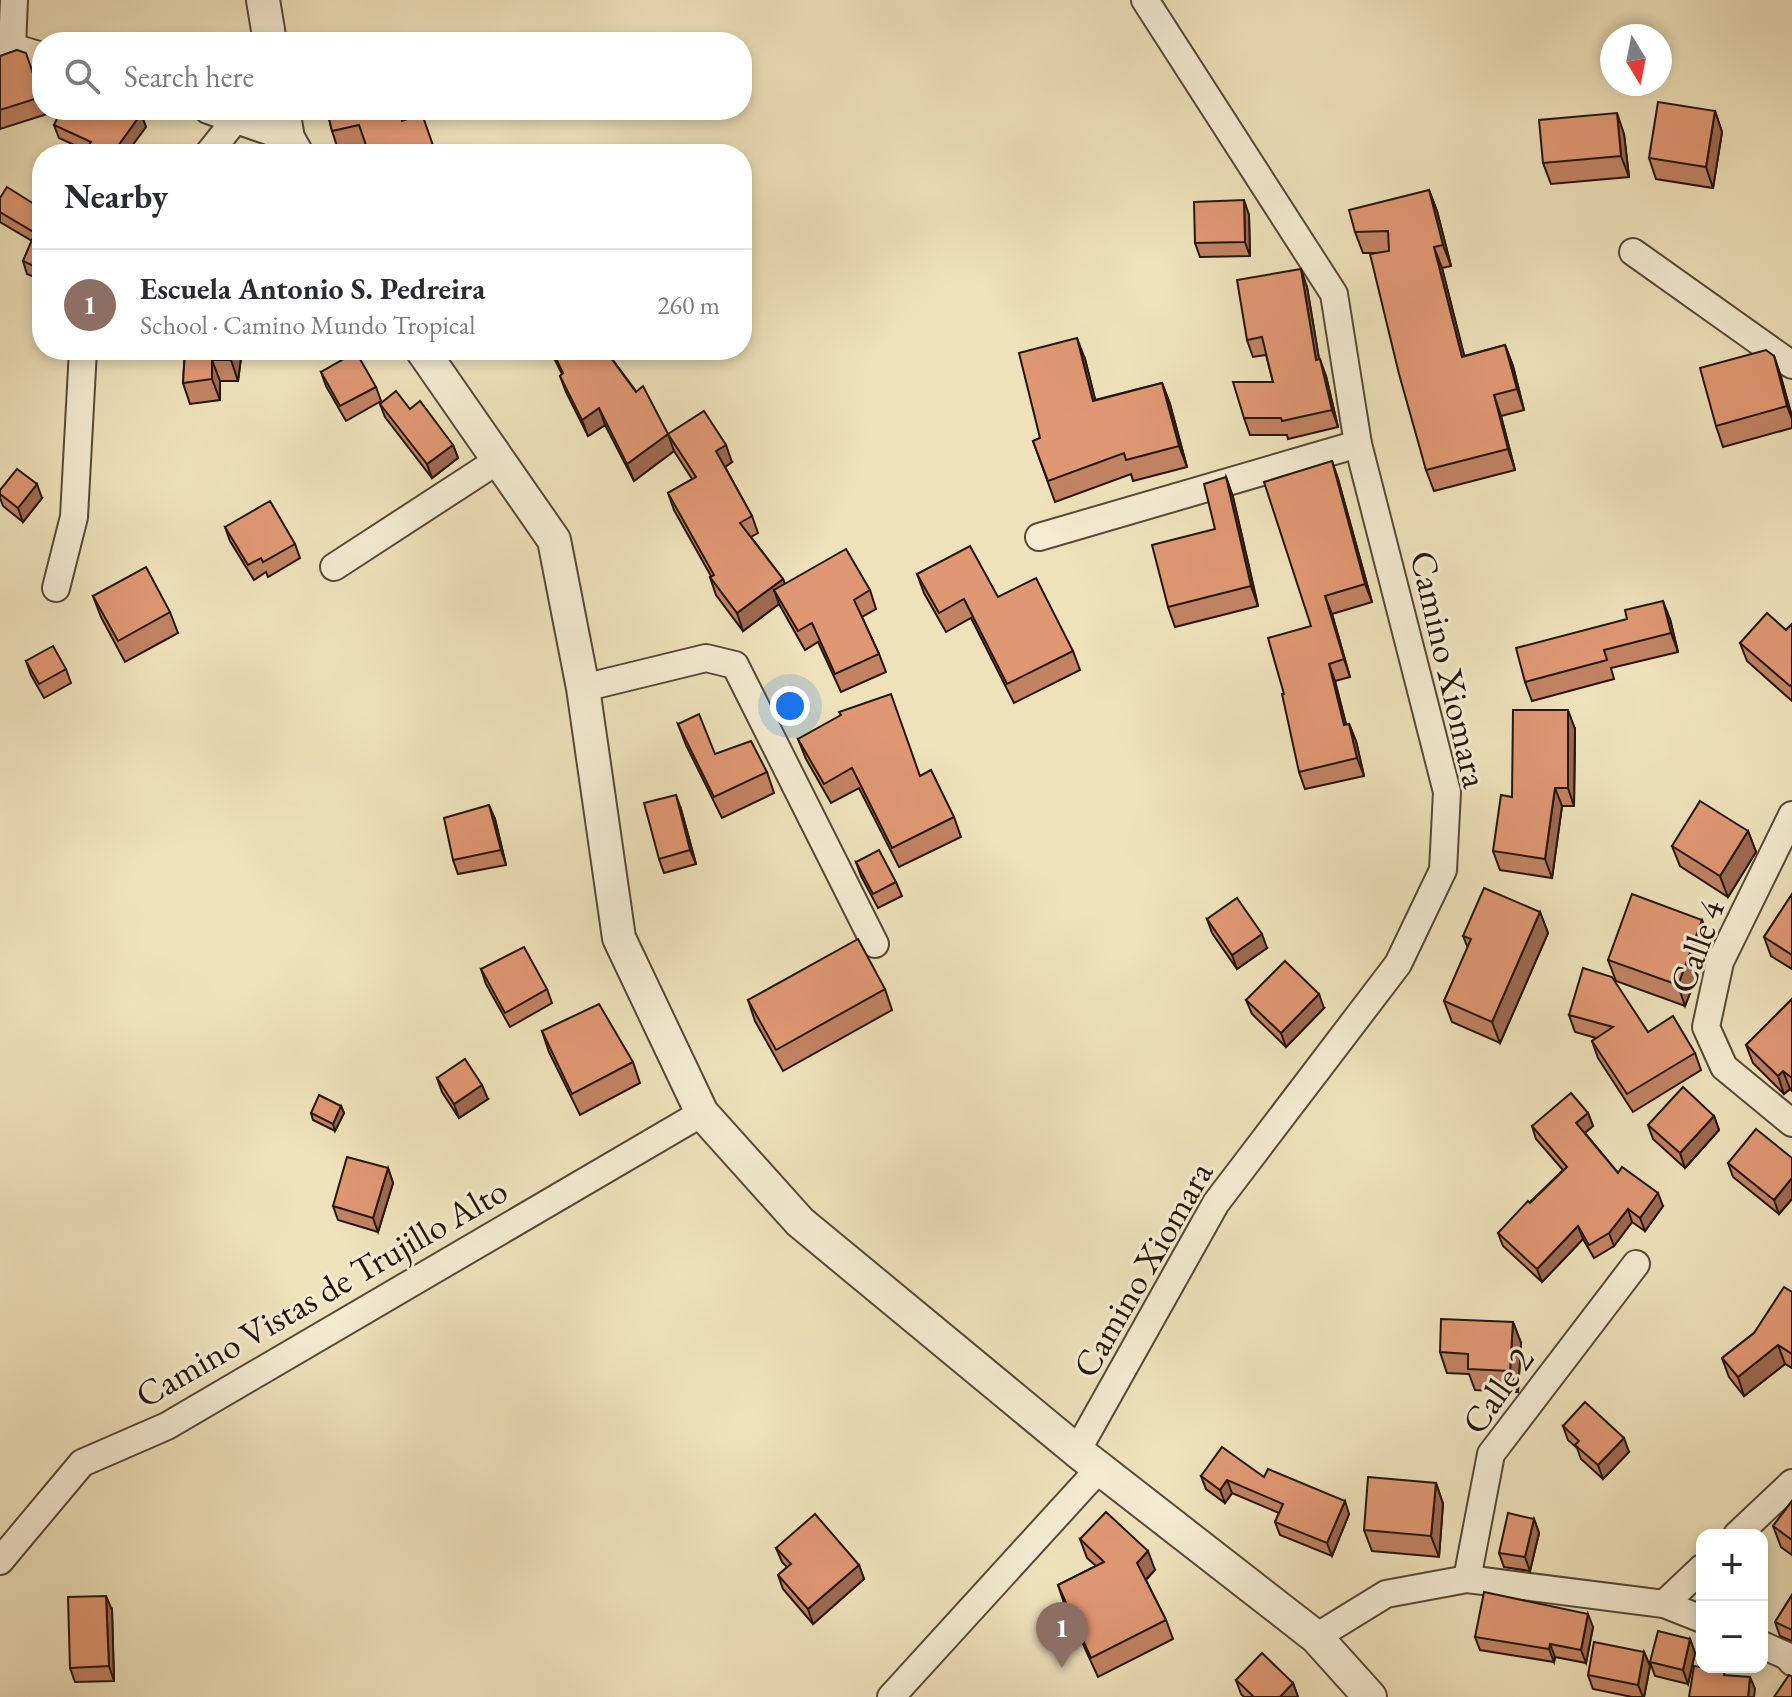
<!DOCTYPE html>
<meta charset="utf-8">
<style>
:root{--surface:#fff;--page:#f2f2f3;--text:#2b2b33;--muted:#7c7c81;--line:#e1e1e2;--accent:#d93025}
body{margin:0;font-family:"EB Garamond",serif;background:var(--page);color:var(--text)}
.controls{position:absolute;right:24px;bottom:24px;display:grid;overflow:hidden;border-radius:16px;box-shadow:0 4px 12px #0003}
.controls button{width:72px;height:72px;display:grid;place-items:center;padding:0;border:0;border-bottom:2px solid var(--line);background:var(--surface);color:var(--text);font:40px sans-serif}
.compass{position:absolute;left:1600px;top:24px;width:72px;height:72px;border-radius:50%;background:var(--surface);box-shadow:0 4px 12px #0003;rotate:170deg}
.you{position:absolute;left:790px;top:706px;width:28px;height:28px;margin:-20px;border:6px solid #fff;border-radius:50%;background:#1a73e8;box-shadow:0 0 0 12px #1a73e833}
.badge{display:grid;place-items:center;width:52px;height:52px;border-radius:50%;background:var(--accent);color:#fff;font-size:26px;font-weight:700}
.pin{position:absolute;translate:-50% -66px;filter:drop-shadow(0 2px 4px #0008)}
.pin::after{content:'';position:absolute;top:42px;width:28px;height:24px;background:inherit;clip-path:polygon(0 0,100% 0,50% 100%)}
.list{margin:0;padding:0;list-style:none}
h2{display:flex;justify-content:space-between;align-items:center;height:104px;margin:0;padding:0 32px;font-size:34px}
h2 small{font-size:26px;font-weight:400;color:var(--muted)}
.list li{display:grid;grid-template-columns:52px 1fr auto;gap:24px;align-items:center;box-sizing:border-box;height:112px;padding:0 32px;border-top:2px solid var(--line)}
.list b{display:block;font-size:30px;white-space:nowrap}
.list p{margin:0;font-size:26px;white-space:nowrap;color:var(--muted)}
.list em{font-size:26px;font-style:normal;color:var(--muted)}
.icon{flex:none;width:44px;height:44px;fill:none;stroke:currentColor;stroke-width:2;stroke-linecap:round;stroke-linejoin:round}
.map{position:relative;flex:none;width:1792px;height:1697px;overflow:hidden}
.search{position:absolute;background:var(--surface);box-shadow:0 4px 12px #0003;left:32px;top:32px;width:720px;height:88px;display:flex;align-items:center;gap:20px;box-sizing:border-box;padding:0 28px;border-radius:32px;color:var(--muted);font-size:30px}
.panel{position:absolute;background:var(--surface);box-shadow:0 4px 12px #0003;left:32px;top:144px;width:720px;height:216px;border-radius:32px}
.map>svg:first-child{display:block}
.lines{fill:none;stroke-linecap:round;stroke-linejoin:round}
.minor-casing{stroke:#584837;stroke-width:30}
.tertiary-casing{stroke:#584837;stroke-width:36}
.minor{stroke:#f5ecd3;stroke-width:26}
.tertiary{stroke:#f5ecd3;stroke-width:32}
.wall{fill:#c18364;stroke:#25150b;stroke-width:2}
.shaded-wall{fill:#9d6a51;stroke:#25150b;stroke-width:2}
.building{fill:#e09874;stroke:#25150b;stroke-width:2}
.labels{text-anchor:middle;stroke-width:6;stroke-linejoin:round;paint-order:stroke}
.street-label{font-size:36px;fill:#25150b;stroke:#f5ecd3}
</style>
<div class="map">
<svg width="1792" height="1697" viewBox="0 0 1792 1697">
<rect width="100%" height="100%" fill="#efe2bb"/>
<filter id="stains"><feTurbulence type="fractalNoise" baseFrequency=".0025" numOctaves="4"/><feColorMatrix values="0 0 0 0 .2 0 0 0 0 .09 0 0 0 0 .02 0 0 0 .5 -.17"/></filter>
<radialGradient id="worn" r=".72"><stop offset=".6" stop-color="#630" stop-opacity="0"/><stop offset="1" stop-color="#630" stop-opacity=".3"/></radialGradient>
<g class="lines">
<g class="minor-casing">
<g id="minor">
<path d="M12,47l2,-47"/>
<path d="M0,49l12,-2 30,9"/>
<path d="M208,110l80,28"/>
<path d="M208,154l28,-35"/>
<path d="M1633,252l159,113"/>
<path d="M1039,537l319,-93"/>
<path d="M334,567l166,-108"/>
<path d="M56,588l18,-71 9,-167"/>
<path d="M583,688l123,-30 29,7 140,279"/>
<path d="M1792,815l-72,147 -14,65 18,40 68,56"/>
<path d="M1077,1451l139,-248 182,-239 45,-94 4,-78 -89,-348 -24,-150 -189,-294"/>
<path d="M1737,1535l55,-52"/>
<path d="M0,1561l82,-98 85,-37 535,-313"/>
<path d="M1467,1579l24,-125 145,-190"/>
<path d="M1664,1604l38,15"/>
<path d="M1316,1637l70,-43 81,-15 197,25 38,-36"/>
<path d="M1762,1645l25,11 5,6"/>
<path d="M891,1697l209,-229"/>
</g>
</g>
<g class="tertiary-casing">
<g id="tertiary">
<path d="M263,0l7,42"/>
<path d="M283,110l5,28 9,16"/>
<path d="M422,350l132,190 29,148 36,250 83,175 98,109 277,229 239,186 54,60"/>
</g>
</g>
<use href="#minor" class="minor"/>
<use href="#tertiary" class="tertiary"/>
</g>
<g class="wall">
<path d="M17,50l25,49v11h4l1,4 -47,15v-73z"/>
<path d="M327,110h76l2,10 -39,27 -27,5 -7,-21z"/>
<path d="M1715,111l7,21 -9,56 -57,-9 -7,-21z"/>
<path d="M141,114l5,13 -61,23 -26,-12 -5,-13z"/>
<path d="M1624,134l5,43 -78,7 -8,-21z"/>
<path d="M1429,190l8,21 14,55 -9,2 22,88 41,-11 8,21 11,44 -23,6 14,54 -81,21 -8,-21 -47,-217h-16l-8,-21z"/>
<path d="M0,198l42,11v71l-15,-6 -4,-13 9,-20 -32,-19z"/>
<path d="M1249,215l1,41 -50,1 -5,-14z"/>
<path d="M1307,287l12,72 7,17 12,51 -50,12 -1,-4h-37l-6,-17 29,-36 -7,-27 -13,2 -6,-17z"/>
<path d="M185,350h57l-4,31h-18v19l-30,4 -7,-21z"/>
<path d="M550,350h61l-4,2 61,82 64,28 -7,5 27,49 6,17 -7,4 32,42 2,5 85,6 6,19 -14,8 17,37 7,18 -45,20 -23,-50 -13,8 -26,-46 -36,27 -27,-36 -6,-18 1,-1 -37,-66 -6,-17 24,-14 -18,-28 -40,30 -29,-56 -17,11 -22,-44 -6,-16 2,-2z"/>
<path d="M1774,356l7,21 11,39v12l-69,19 -7,-21z"/>
<path d="M1085,359l10,41 67,-17 8,21 17,63 -54,14 -2,-7 -76,28 -22,-61 7,-3z"/>
<path d="M321,372l55,15 5,14 -35,20 -20,-35z"/>
<path d="M380,404l30,5 43,36 5,13 -26,20 -47,-61z"/>
<path d="M1332,461l6,18 34,123 -40,12 18,63 -15,4 11,44 3,-1 7,17 8,35 -59,13 -6,-17 12,-146z"/>
<path d="M1226,477l7,20 25,109 -83,21 -7,-20 47,-78z"/>
<path d="M0,490l42,8 -19,24 -20,-16 -3,-8z"/>
<path d="M225,527l70,17 5,14 -32,19 -2,-5 -12,8 -24,-39z"/>
<path d="M917,574l81,23 75,54 7,19 -66,33 -43,-85 -25,14 -22,-39z"/>
<path d="M93,596l77,16 8,21 -53,29 -24,-45z"/>
<path d="M1670,619l8,33 -67,16 3,11 -82,22 -7,-19z"/>
<path d="M1792,624v77l-45,-40 -7,-18 46,-13z"/>
<path d="M26,661l40,8 5,14 -27,15 -13,-23z"/>
<path d="M678,724l37,30 52,18 7,21 -52,25 -36,-73z"/>
<path d="M1575,729l-1,77h-12l-10,72 -52,-8 -7,-19 19,-54z"/>
<path d="M798,739l122,37 34,41 7,20 -62,30 -40,-79 -28,15 -25,-44z"/>
<path d="M681,809l15,55 -32,9 -5,-14z"/>
<path d="M495,819l11,46 -48,9 -5,-14z"/>
<path d="M1748,831l8,21 -28,45 -48,-31 -8,-20z"/>
<path d="M856,862l40,20 6,14 -24,12 -17,-32z"/>
<path d="M1792,894v75l-21,-13 -7,-19z"/>
<path d="M1540,912l8,21 -48,110 -48,-21 -8,-21 24,-53 -5,-12z"/>
<path d="M1207,919l60,29 -30,21 -25,-36z"/>
<path d="M1702,920l8,21 -25,65 -69,-25 -8,-21z"/>
<path d="M481,969l66,20 5,14 -42,24 -24,-43z"/>
<path d="M885,989l7,21 -109,61 -28,-50 -7,-21z"/>
<path d="M1792,999v92l-2,-2 -6,5 -31,-31 -7,-18z"/>
<path d="M1246,1000l78,8 -38,39 -34,-33z"/>
<path d="M1569,1015l79,17 47,21 6,17 -68,42 -35,-54 -6,-17 4,-3 -21,-6z"/>
<path d="M542,1031l91,31 7,21 -60,32 -31,-63z"/>
<path d="M437,1078l51,21 -29,19 -17,-26z"/>
<path d="M341,1106l3,7 -9,18 -22,-11 -2,-7z"/>
<path d="M1588,1113l5,13 -8,7 33,40 45,33 -18,25 -13,-9 -18,24 -20,12 -11,-19 -41,43 -39,-36 -5,-13 65,-63 -27,-31 -4,-13z"/>
<path d="M1714,1116l5,14 -34,38 -32,-29 -5,-14z"/>
<path d="M1792,1158v41l-13,15 -46,-37 -5,-14z"/>
<path d="M388,1168l5,15 -15,49 -40,-12 -5,-14z"/>
<path d="M1792,1292v76l-7,-4 -41,32 -15,-19 -7,-19 32,-25z"/>
<path d="M1513,1322l8,21 -3,49 -43,-2 -6,-16 -22,-1 -7,-21z"/>
<path d="M1563,1426l66,26 -26,27 -22,-20 -4,-11 -9,-8z"/>
<path d="M1201,1476l63,1 85,37 -17,42 -52,-21 -5,-13 4,-9 -47,-20 -7,10 -19,-14z"/>
<path d="M1436,1483l7,21 -4,53 -67,-6 -8,-21z"/>
<path d="M1792,1501v54l-11,-8 -8,-21z"/>
<path d="M1534,1519l5,14 -9,38 -26,-4 -5,-14z"/>
<path d="M1080,1539l75,31 -9,10 20,40 7,19 -75,38 -34,-74 -6,-18 38,-19 -9,-8z"/>
<path d="M776,1548l83,17 5,14 -51,45 -30,-35 -5,-14 9,-8 -5,-5z"/>
<path d="M1792,1595v46l-12,-5 -5,-14z"/>
<path d="M112,1610l2,71 -39,1 -5,-14z"/>
<path d="M1593,1627l-7,36 -31,-6 -1,5 -74,-12 -5,-13z"/>
<path d="M1690,1639l5,14 -7,31 -33,-8 -5,-14z"/>
<path d="M1644,1652l6,14 -6,31h-12l-39,-8 -5,-14z"/>
<path d="M1236,1680l57,3 5,14h-54l-3,-3z"/>
</g>
<g class="shaded-wall">
<path d="M400,110h3l7,32 -8,-21z"/>
<path d="M1715,111l7,21 -9,56 -7,-21z"/>
<path d="M1617,113l7,21 5,43 -8,-21z"/>
<path d="M141,114l5,13 -20,27h-14z"/>
<path d="M1429,190l8,21 14,55 -8,-21z"/>
<path d="M1244,200l5,15 1,41 -5,-14z"/>
<path d="M1434,247l8,21 28,110 -8,-21z"/>
<path d="M1301,269l6,18 15,90 -6,-17z"/>
<path d="M1077,338l8,21 16,63 -8,-21z"/>
<path d="M1505,345l8,21 11,44 -7,-21z"/>
<path d="M232,350h10l-4,31 -7,-21z"/>
<path d="M1774,356l7,21 11,42 -5,-13z"/>
<path d="M1320,359l6,17 12,51 -6,-17z"/>
<path d="M212,360l8,21v19l-8,-21z"/>
<path d="M1162,383l8,21 17,63 -8,-21z"/>
<path d="M1494,395l7,21 14,54 -7,-21z"/>
<path d="M599,408l6,17 -17,11 -6,-16z"/>
<path d="M668,434l6,17 -40,30 -7,-17z"/>
<path d="M453,445l5,13 -26,20 -5,-14z"/>
<path d="M726,445l6,17 -10,7 -6,-18z"/>
<path d="M1332,461l6,18 34,123 -7,-18z"/>
<path d="M1226,477l7,20 25,109 -7,-20z"/>
<path d="M37,484l5,14 -19,24 -5,-14z"/>
<path d="M783,579l6,17 -15,-6 5,14 -36,27 -6,-18z"/>
<path d="M1325,596l7,18 18,63 -6,-18z"/>
<path d="M1663,601l7,18 8,33 -7,-19z"/>
<path d="M1329,664l6,17 16,62 -7,-18z"/>
<path d="M1568,710l7,19 -1,77 -6,-18z"/>
<path d="M1349,724l7,17 8,35 -7,-18z"/>
<path d="M1555,788l7,18 -10,72 -7,-19z"/>
<path d="M676,795l5,14 15,55 -6,-14z"/>
<path d="M489,805l6,14 11,46 -5,-15z"/>
<path d="M1748,831l8,21 -28,45 -8,-21z"/>
<path d="M1540,912l8,21 -48,110 -8,-21z"/>
<path d="M1702,920l8,21 -25,65 -7,-21z"/>
<path d="M1262,934l5,14 -30,21 -5,-14z"/>
<path d="M1319,994l5,14 -38,39 -5,-14z"/>
<path d="M1783,1071l7,18 -6,5 -6,-18z"/>
<path d="M482,1085l6,14 -29,19 -5,-14z"/>
<path d="M341,1106l3,7 -9,18 -2,-7z"/>
<path d="M1588,1113l5,13 -12,10 -5,-13z"/>
<path d="M1714,1116l5,14 -34,38 -5,-15z"/>
<path d="M388,1168l5,15 -15,49 -5,-14z"/>
<path d="M1792,1178v21l-13,15 -5,-14z"/>
<path d="M1658,1193l5,13 -18,25 -5,-13z"/>
<path d="M1628,1209l4,13 -18,24 -5,-13z"/>
<path d="M1578,1226l5,13 -41,43 -5,-13z"/>
<path d="M1513,1322l8,21 -3,49 -8,-21z"/>
<path d="M1778,1345l7,19 -41,32 -6,-19z"/>
<path d="M1624,1438l5,14 -26,27 -5,-14z"/>
<path d="M1227,1480l5,13 -7,10 -5,-13z"/>
<path d="M1436,1483l7,21 -4,53 -8,-21z"/>
<path d="M1345,1501l4,13 -17,42 -5,-13z"/>
<path d="M1534,1519l5,14 -9,38 -5,-14z"/>
<path d="M1148,1551l7,19 -11,11 -7,-18z"/>
<path d="M859,1565l5,14 -51,45 -5,-15z"/>
<path d="M106,1596l6,14 2,71 -5,-15z"/>
<path d="M1588,1614l5,13 -7,36 -5,-13z"/>
<path d="M1690,1639l5,14 -7,31 -5,-14z"/>
<path d="M1550,1644l5,13 -1,5 -5,-13z"/>
<path d="M1644,1652l6,14 -6,31h-1l-5,-12z"/>
<path d="M1750,1677l5,12 -1,8h-6z"/>
<path d="M1293,1683l5,14h-18z"/>
</g>
<g class="building">
<path d="M17,50l9,3 15,44 -41,13v-54z"/>
<path d="M1658,102l57,9 -9,56 -57,-9z"/>
<path d="M61,110h73l7,4 -29,40h-30l9,-12 -37,-17z"/>
<path d="M327,110h73l2,11 20,-7 14,40h-67l-10,-29 -27,6z"/>
<path d="M1617,113l4,43 -78,7 -4,-43z"/>
<path d="M7,187l35,22v61l-19,-9 12,-28 -35,-21v-14z"/>
<path d="M1429,190l14,55 -9,2 28,110 43,-12 12,44 -23,6 14,54 -82,21 -27,-96 -29,-120 19,-3 -1,-20 -33,1 -6,-22z"/>
<path d="M1244,200l1,42 -50,1 -1,-41z"/>
<path d="M1301,269l15,91 4,-1 12,51 -50,11 -1,-3h-37l-11,-36h40l-11,-45 -15,3 -10,-60z"/>
<path d="M1077,338l16,63 69,-18 17,63 -53,14 -2,-7 -76,28 -15,-40 7,-3 -21,-85z"/>
<path d="M185,350h47l-1,10h-19v19l-29,4z"/>
<path d="M552,350h53l31,42 7,-6 25,48 -41,30 -28,-56 -17,12 -22,-44 3,-3z"/>
<path d="M1766,350l8,6 13,50 -71,20 -16,-58z"/>
<path d="M356,352l20,35 -36,19 -19,-34z"/>
<path d="M396,391l14,18 10,-8 33,44 -26,19 -47,-60z"/>
<path d="M704,411l22,34 -10,6 36,65 -12,7 43,56 -46,34 -27,-36 4,-2 -46,-82 28,-16 -28,-43z"/>
<path d="M1332,461l33,123 -40,12 19,63 -15,5 15,61 5,-1 8,34 -58,14 -17,-78h2l-16,-56 43,-12 -47,-144z"/>
<path d="M17,469l20,15 -19,24 -18,-14v-4z"/>
<path d="M1226,477l25,109 -83,21 -16,-62 63,-16 -11,-45z"/>
<path d="M270,501l25,43 -32,18 -2,-4 -13,7 -23,-38z"/>
<path d="M970,546l28,51 38,-19 37,73 -66,33 -43,-85 -25,14 -22,-39z"/>
<path d="M846,549l24,41 -16,10 25,54 -44,20 -23,-51 -14,8 -24,-41z"/>
<path d="M146,567l24,45 -52,29 -25,-45z"/>
<path d="M1663,601l8,32 -67,17 3,10 -82,22 -9,-34 111,-29 -2,-9z"/>
<path d="M1767,613l19,17 6,-6v60l-2,2 -50,-43z"/>
<path d="M53,646l13,23 -27,15 -13,-23z"/>
<path d="M891,694l29,82 11,-6 23,47 -62,31 -40,-80 -28,16 -26,-45 43,-24 -2,-3z"/>
<path d="M1513,710h55v78h-13l-10,71 -52,-8 8,-56 11,2z"/>
<path d="M699,714l16,40 36,-13 16,31 -53,25 -36,-73z"/>
<path d="M676,795l14,55 -31,9 -15,-56z"/>
<path d="M1700,801l48,30 -28,45 -48,-30z"/>
<path d="M489,805l12,45 -48,10 -9,-42z"/>
<path d="M879,850l17,32 -23,12 -17,-32z"/>
<path d="M1484,888l56,24 -48,110 -48,-21 27,-62 -8,-3z"/>
<path d="M1632,894l70,26 -24,65 -70,-25z"/>
<path d="M1792,894v61l-28,-18z"/>
<path d="M1237,898l25,36 -30,21 -25,-36z"/>
<path d="M858,939l27,50 -109,61 -28,-50z"/>
<path d="M524,947l23,42 -42,24 -24,-44z"/>
<path d="M1285,961l34,33 -38,39 -35,-33z"/>
<path d="M1583,968l29,9 36,55 25,-16 22,37 -68,41 -35,-53 21,-14 -44,-12z"/>
<path d="M1792,999v79l-9,-7 -5,5 -32,-31z"/>
<path d="M599,1004l34,58 -61,32 -30,-63z"/>
<path d="M465,1059l17,26 -28,19 -17,-26z"/>
<path d="M1683,1087l31,29 -34,37 -32,-28z"/>
<path d="M1571,1093l17,20 -12,10 42,50 4,-6 36,26 -18,25 -12,-9 -19,24 -20,12 -11,-19 -41,43 -39,-36 30,-32 2,2 37,-36 -35,-41z"/>
<path d="M319,1095l22,11 -8,18 -22,-11z"/>
<path d="M1756,1129l36,29v20l-18,22 -46,-37z"/>
<path d="M347,1157l41,11 -15,50 -40,-12z"/>
<path d="M1784,1287l8,5v62l-14,-9 -40,32 -16,-19 32,-25z"/>
<path d="M1441,1319l72,3 -3,49 -42,-2v-15l-28,-2z"/>
<path d="M1585,1402l39,36 -26,27 -23,-20 4,-4 -16,-15z"/>
<path d="M1222,1447l42,30 4,-8 77,32 -18,42 -52,-21 8,-18 -56,-24 -7,10 -19,-14z"/>
<path d="M1368,1477l68,6 -5,53 -67,-6z"/>
<path d="M1792,1501v39l-19,-14z"/>
<path d="M1106,1512l42,39 -11,12 29,57 -75,38 -33,-73 46,-23 -24,-23z"/>
<path d="M1508,1513l26,6 -9,38 -26,-4z"/>
<path d="M815,1514l44,51 -51,44 -30,-34 13,-11 -15,-16z"/>
<path d="M1484,1592l104,22 -7,36 -31,-6 -1,5 -74,-12z"/>
<path d="M1792,1595v35l-17,-8z"/>
<path d="M106,1596l3,70 -39,2 -2,-71z"/>
<path d="M1658,1631l32,8 -7,31 -33,-8z"/>
<path d="M1594,1642l50,10 -6,33 -50,-10z"/>
<path d="M1262,1653l31,30 -13,14h-26l-18,-17z"/>
<path d="M1694,1666l31,5 -1,4 26,2 -2,20h-59z"/>
<path d="M1789,1675l3,2v20h-18z"/>
</g>
<g class="labels">
<g class="street-label">
<text transform="translate(1450 669) rotate(77)" y="13">Camino Xiomara</text>
<text transform="translate(1696 946) rotate(-70)" y="13">Calle 4</text>
<text transform="translate(1142 1269) rotate(-60)" y="13">Camino Xiomara</text>
<text transform="translate(321 1292) rotate(-30)" y="13">Camino Vistas de Trujillo Alto</text>
<text transform="translate(1497 1390) rotate(-55)" y="13">Calle 2</text>
</g>
</g>
<rect width="100%" height="100%" filter="url(#stains)"/>
<rect width="100%" height="100%" fill="url(#worn)"/>
</svg>
<div class="controls">
<button>+</button>
<button>−</button>
</div>
<svg class="compass" viewBox="-18 -18 36 36"><path d="M0-13l5 13h-10z" fill="#e53935"/><path d="M0 13l5-13h-10z" fill="#7c7c81"/></svg>
<div class="you"></div>
<div class="pin badge" style="left:1062px;top:1668px;background:#8d6e63">1</div>
<div class="search"><svg class="icon" aria-label="search" viewBox="0 0 24 24"><circle cx="10" cy="10" r="6"/><path d="M15 15l6 6"/></svg>Search here</div>
<section class="panel">
<h2>Nearby<small></small></h2>
<ul class="list">
<li><span class="badge" style="background:#8d6e63">1</span><div><b>Escuela Antonio S. Pedreira</b><p>School · Camino Mundo Tropical</p></div><em>260 m</em></li>
</ul>
</section>
</div>
